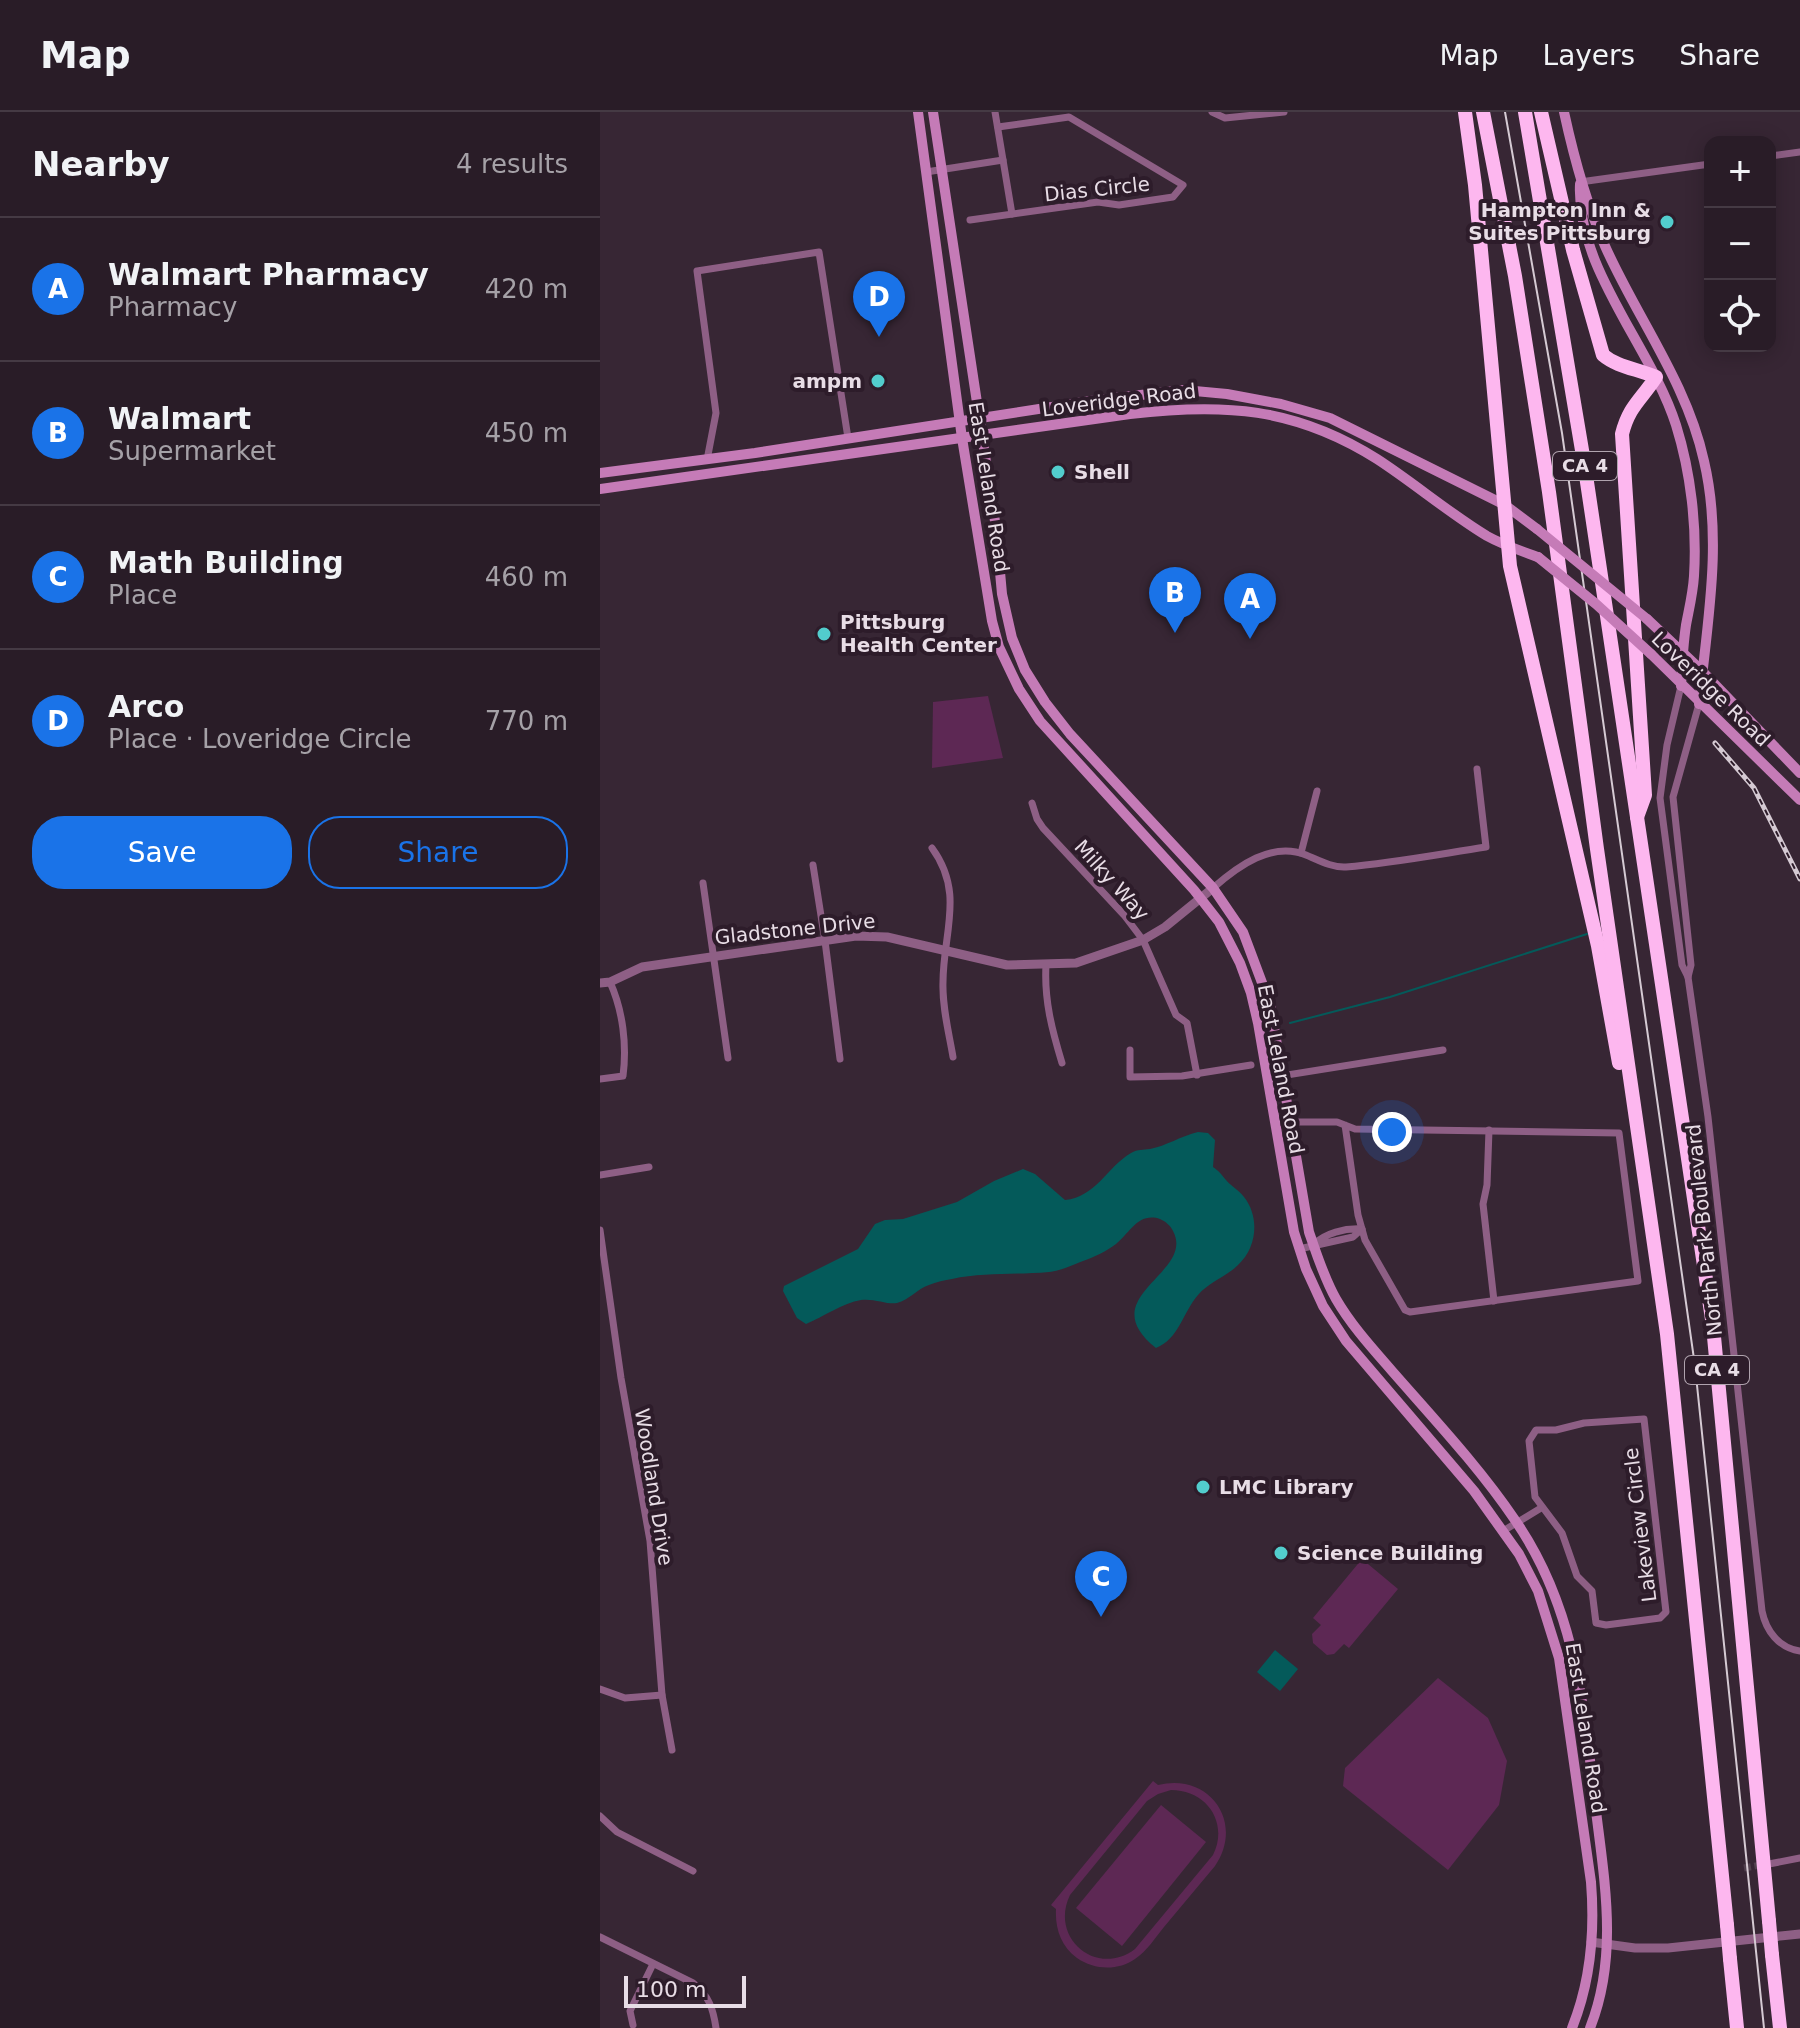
<!DOCTYPE html>
<meta charset="utf-8">
<style>
:root{--surface:#291c27;--page:#31252f;--text:#f1f3f6;--muted:#a5a1a7;--line:#453a44;--accent:#1a73e8}
body{margin:0;font-family:"DejaVu Sans",sans-serif;background:var(--page);color:var(--text)}
.controls{position:absolute;right:24px;top:24px;display:grid;overflow:hidden;border-radius:16px;box-shadow:0 4px 20px #0003}
.controls button{width:72px;height:72px;display:grid;place-items:center;padding:0;border:0;border-bottom:2px solid var(--line);background:var(--surface);color:var(--text);font:40px sans-serif}
.scale{position:absolute;left:24px;bottom:20px;width:122px;box-sizing:border-box;padding-left:8px;border:4px solid #e8dde6;border-top:0;font-size:22px;line-height:28px;white-space:nowrap;color:#e8dde6;-webkit-text-stroke:6px #2d1c2a;paint-order:stroke}
.you{position:absolute;left:792px;top:1020px;width:28px;height:28px;margin:-20px;border:6px solid #fff;border-radius:50%;background:#1a73e8;box-shadow:0 0 0 12px #1a73e833}
.badge{display:grid;place-items:center;width:52px;height:52px;border-radius:50%;background:var(--accent);color:#fff;font-size:26px;font-weight:700}
.pin{position:absolute;translate:-50% -66px;filter:drop-shadow(0 2px 4px #0008)}
.pin::after{content:'';position:absolute;top:42px;width:28px;height:24px;background:inherit;clip-path:polygon(0 0,100% 0,50% 100%)}
.list{margin:0;padding:0;list-style:none}
h2{display:flex;justify-content:space-between;align-items:center;height:104px;margin:0;padding:0 32px;font-size:34px}
h2 small{font-size:26px;font-weight:400;color:var(--muted)}
.list li{display:grid;grid-template-columns:52px 1fr auto;gap:24px;align-items:center;box-sizing:border-box;height:144px;padding:0 32px;border-top:2px solid var(--line)}
.list b{display:block;font-size:30px;white-space:nowrap}
.list p{margin:0;font-size:26px;white-space:nowrap;color:var(--muted)}
.list em{font-size:26px;font-style:normal;color:var(--muted)}
.actions{display:flex;gap:16px;padding:24px 32px}
.actions a{flex:1;padding:18px 0;border:2px solid var(--accent);border-radius:32px;text-align:center;font-size:28px;color:var(--accent)}
.actions .main{background:var(--accent);color:#fff}
.icon{flex:none;width:44px;height:44px;fill:none;stroke:currentColor;stroke-width:2;stroke-linecap:round;stroke-linejoin:round}
.map{position:relative;flex:none;width:1200px;height:1916px;overflow:hidden}
header{display:flex;align-items:center;gap:48px;box-sizing:border-box;height:112px;padding:0 40px;background:var(--surface);border-bottom:2px solid var(--line)}
header strong{font-size:38px}
nav{display:flex;gap:44px;margin-inline-start:auto;font-size:28px}
main{display:flex}
aside{flex:1;background:var(--surface)}
.map>svg:first-child{display:block}
.green{fill:#5d2854;fill-rule:evenodd}
.water{fill:#045a5a}
.lines{fill:none;stroke-linecap:round;stroke-linejoin:round}
.stream{stroke:#045a5a;stroke-width:2}
.minor-tunnel{stroke:#52414f;stroke-width:7;stroke-dasharray:7 3.5;stroke-linecap:butt}
.minor{stroke:#8e5f85;stroke-width:7}
.tertiary{stroke:#8e5f85;stroke-width:9}
.secondary{stroke:#c57bb7;stroke-width:10}
.motorway{stroke:#fdb7ef;stroke-width:14}
.tram{stroke:#d5cad3;stroke-width:2}
.rail-casing{stroke:#d5cad3;stroke-width:5}
.rail{stroke:#2d1c2a;stroke-width:2;stroke-dasharray:6;stroke-linecap:butt}
.secondary-bridge{stroke:#c57bb7;stroke-width:10}
.motorway-bridge{stroke:#fdb7ef;stroke-width:14}
.poi-dot{fill:#52cdcd;stroke:#2d1c2a;stroke-width:3}
.labels{text-anchor:middle;stroke-width:8;stroke-linejoin:round;paint-order:stroke}
.shield{fill:#2d1c2a;stroke:#b0a3ae;stroke-width:2}
.shield-label{font-size:18px;font-weight:bold;fill:#e8dde6}
.street-label{font-size:20px;fill:#e8dde6;stroke:#2d1c2a}
.poi-label{font-size:20px;font-weight:bold;fill:#e8dde6;stroke:#2d1c2a;text-anchor:start}
</style>
<header>
<strong>Map</strong>
<nav><a>Map</a><a>Layers</a><a>Share</a></nav>
</header>
<main>
<aside>
<h2>Nearby<small>4 results</small></h2>
<ul class="list">
<li><span class="badge">A</span><div><b>Walmart Pharmacy</b><p>Pharmacy</p></div><em>420 m</em></li>
<li><span class="badge">B</span><div><b>Walmart</b><p>Supermarket</p></div><em>450 m</em></li>
<li><span class="badge">C</span><div><b>Math Building</b><p>Place</p></div><em>460 m</em></li>
<li><span class="badge">D</span><div><b>Arco</b><p>Place · Loveridge Circle</p></div><em>770 m</em></li>
</ul>
<div class="actions"><a class="main">Save</a><a>Share</a></div>
</aside>
<div class="map">
<svg width="1200" height="1916" viewBox="0 0 1200 1916">
<rect width="100%" height="100%" fill="#372634"/>
<g class="green">
<path d="M388,584l15,62 -71,10 1,-66z"/>
<path d="M762,1447l36,30 -49,59 -5,-4 -10,10 -7,1 -14,-12 -1,-9 9,-9 -8,-7z"/>
<path d="M838,1566l50,40 19,43 -8,44 -51,65 -105,-84 2,-18z"/>
<path d="M553,1669l5,4c51,-13 87,37 57,81 -17,20 -34,41 -51,61 -9,11 -17,24 -29,32 -17,12 -41,11 -58,-1 -16,-12 -22,-29 -21,-49l-5,-4zM571,1678c36,0 58,33 42,65l-78,94c-38,29 -86,-11 -65,-54l77,-94 11,-7z"/>
<path d="M561,1693l45,37 -84,104 -46,-38z"/>
</g>
<g class="water">
<path d="M598,1020l10,1 7,7 -2,27c6,4 8,7 13,13 5,6 13,10 18,17 16,20 13,51 -6,68 -12,12 -29,17 -40,30 -15,17 -19,44 -42,53 -65,-52 40,-74 17,-117 -2,-5 -8,-10 -13,-12 -22,-7 -30,14 -44,25 -9,7 -22,13 -33,17 -10,4 -24,10 -34,11 -32,3 -65,0 -97,7 -7,1 -16,3 -23,6 -12,4 -20,15 -32,18 -9,2 -23,-5 -36,-3 -18,3 -38,17 -55,24l-9,-6 -14,-27 1,-5 74,-37 17,-25 10,-4 18,-1 54,-17 37,-21 29,-12 12,5 30,26c31,-3 42,-33 66,-47 7,-4 12,-3 19,-4 16,-3 31,-13 48,-17z"/>
<path d="M675,1538l23,19 -18,22 -23,-19z"/>
</g>
<g class="lines">
<path class="stream" d="M690,911l100,-26 197,-63"/>
<path class="minor-tunnel" d="M1144,1756l22,-4"/>
<g class="minor">
<path d="M395,0l17,102"/>
<path d="M612,0l13,6 59,-6"/>
<path d="M1170,44l30,-4"/>
<path d="M326,60l77,-12"/>
<path d="M980,70l130,-18"/>
<path d="M370,108l128,-18 21,3 54,-8 10,-12 -114,-68 -71,10"/>
<path d="M107,348l9,-47 -19,-142 122,-19 29,186"/>
<path d="M1081,574l-14,59 -7,53 22,167 6,12 20,140 54,494c4,20 17,37 38,40"/>
<path d="M432,691l5,16 6,9 81,87 19,25 33,75 11,8 10,52"/>
<path d="M332,736c33,45 11,85 11,134 -1,25 6,51 10,75"/>
<path d="M701,741l16,-62"/>
<path d="M213,753l12,76 15,118"/>
<path d="M103,771l25,175"/>
<path d="M613,776c25,-22 59,-47 93,-33 12,5 27,13 40,12 47,-4 94,-13 140,-20l-9,-78"/>
<path d="M446,853c-2,35 6,65 16,98"/>
<path d="M1088,865l3,-12 -18,-168 26,-93"/>
<path d="M530,938v27l52,-1 69,-11"/>
<path d="M668,966l175,-28"/>
<path d="M0,967l23,-3c4,-31 0,-65 -13,-94"/>
<path d="M690,1010h47l18,7 264,4 19,148 -228,31 -5,-2 -40,-70 -7,-25 -13,-90"/>
<path d="M889,1018l-2,55 -4,19 11,97"/>
<path d="M0,1063l49,-8"/>
<path d="M0,1118l21,148 29,163 12,154 10,55"/>
<path d="M699,1137l54,-12 9,-8c-17,-1 -37,4 -49,16"/>
<path d="M1044,1307l22,193 -6,6 -54,7 -10,-2 -4,-32 -15,-15 -15,-43 -27,-36 -6,-56 7,-11h20l28,-7z"/>
<path d="M903,1419l38,-23"/>
<path d="M0,1577l25,9 37,-3"/>
<path d="M0,1704l17,16 76,39"/>
<path d="M1169,1752l31,-6"/>
<path d="M0,1825l93,46c16,13 20,25 23,45"/>
<path d="M33,1913l-3,-14 23,-47"/>
</g>
<g class="tertiary">
<path d="M0,871l10,-1 32,-15 214,-31 31,1 120,28 69,-2 67,-23 22,-13 48,-39"/>
<path d="M991,1830l44,6h33l132,-14"/>
</g>
<g class="secondary">
<path d="M318,0l44,326 30,183 7,26 20,42 21,32 154,169 25,32 21,41 11,30 7,30 36,209 12,37 17,37 23,35 128,150 45,63 19,37 21,67 32,224c4,50 0,99 -19,146"/>
<path d="M333,0l63,416 6,66 10,44 13,32 20,32 25,32 143,154 30,44 27,72 39,228c8,23 15,46 27,67 15,26 36,49 56,72 42,48 87,96 123,149 63,91 69,193 82,299 9,71 20,141 -7,209"/>
<path d="M964,0c10,46 22,91 41,134 32,72 82,137 99,215 19,80 3,163 -5,243"/>
<path d="M980,72c-4,85 71,162 96,241 15,48 21,102 18,151 -1,17 -5,33 -8,49 -3,20 -4,40 -5,61"/>
<path d="M0,361l155,-20 342,-53 87,-10 43,4 54,10 49,14 175,87 32,24"/>
<path d="M0,377l530,-75c93,-11 165,-7 247,45 37,24 72,54 110,77 16,9 34,15 51,21"/>
<path d="M1047,507l55,52 98,102"/>
<path d="M1051,542l149,146"/>
</g>
<g class="motorway">
<path d="M865,0l10,73 35,381 88,380 21,117"/>
<path d="M883,0l32,164 34,216 48,357 70,485 60,591"/>
<path d="M925,0l59,350 129,864 56,595"/>
<path d="M941,0l32,138 30,105c14,12 35,14 53,22 -15,23 -27,29 -34,57l23,361 -8,22"/>
<path d="M1172,1843l8,73"/>
<path d="M1130,1847l7,69"/>
</g>
<path class="tram" d="M905,0l57,321 133,933 69,662"/>
<g class="rail-casing">
<path id="rail" d="M1115,631l39,45 46,91"/>
</g>
<use href="#rail" class="rail"/>
<g class="secondary-bridge">
<path d="M937,417l110,90"/>
<path d="M938,445l58,47 55,50"/>
</g>
<g class="motorway-bridge">
<path d="M1169,1809l3,34"/>
<path d="M1127,1813l3,34"/>
</g>
</g>
<g class="poi-dot">
<circle cx="1067" cy="110" r="8"/>
<circle cx="278" cy="269" r="8"/>
<circle cx="458" cy="360" r="8"/>
<circle cx="224" cy="522" r="8"/>
<circle cx="603" cy="1375" r="8"/>
<circle cx="681" cy="1441" r="8"/>
</g>
<g class="labels">
<g class="shield">
<rect x="953" y="340" width="64" height="28" rx="6"/>
<rect x="1085" y="1244" width="64" height="28" rx="6"/>
</g>
<g class="shield-label">
<text x="985" y="360">CA 4</text>
<text x="1117" y="1264">CA 4</text>
</g>
<g class="street-label">
<text transform="translate(497 77) rotate(-6)" y="7">Dias Circle</text>
<text transform="translate(519 288) rotate(-7)" y="7">Loveridge Road</text>
<text transform="translate(389 375) rotate(81)" y="7">East Leland Road</text>
<text transform="translate(1111 577) rotate(44)" y="7">Loveridge Road</text>
<text transform="translate(512 768) rotate(48)" y="7">Milky Way</text>
<text transform="translate(195 817) rotate(-6)" y="7">Gladstone Drive</text>
<text transform="translate(681 957) rotate(79)" y="7">East Leland Road</text>
<text transform="translate(1104 1118) rotate(-96)" y="7">North Park Boulevard</text>
<text transform="translate(54 1375) rotate(81)" y="7">Woodland Drive</text>
<text transform="translate(1040 1413) rotate(-97)" y="7">Lakeview Circle</text>
<text transform="translate(986 1616) rotate(81)" y="7">East Leland Road</text>
</g>
<g class="poi-label">
<text x="1051" y="105" text-anchor="end">Hampton Inn &amp;<tspan x="1051" dy="23">Suites Pittsburg</tspan></text>
<text x="262" y="276" text-anchor="end">ampm</text>
<text x="474" y="367">Shell</text>
<text x="240" y="517">Pittsburg<tspan x="240" dy="23">Health Center</tspan></text>
<text x="619" y="1382">LMC Library</text>
<text x="697" y="1448">Science Building</text>
</g>
</g>
</svg>
<div class="controls">
<button>+</button>
<button>−</button>
<button><svg class="icon" aria-label="locate" viewBox="0 0 24 24"><circle cx="12" cy="12" r="6"/><path d="M12 2v4M12 18v4M2 12h4M18 12h4"/></svg></button>
</div>
<div class="scale">100 m</div>
<div class="you"></div>
<div class="pin badge" style="left:650px;top:527px">A</div>
<div class="pin badge" style="left:575px;top:521px">B</div>
<div class="pin badge" style="left:501px;top:1505px">C</div>
<div class="pin badge" style="left:279px;top:225px">D</div>
</div>
</main>
